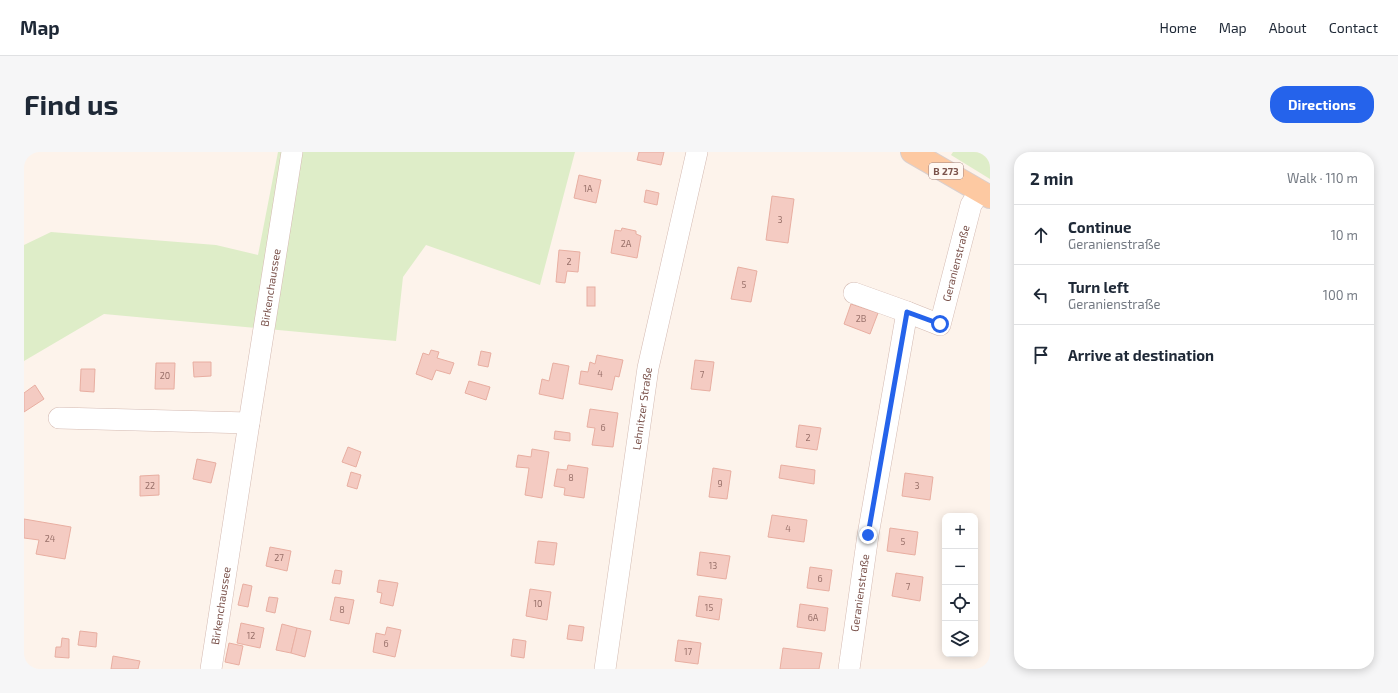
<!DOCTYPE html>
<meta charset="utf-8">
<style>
:root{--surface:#fff;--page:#f6f6f7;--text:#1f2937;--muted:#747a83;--line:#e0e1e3;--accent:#2563eb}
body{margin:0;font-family:"Exo 2",sans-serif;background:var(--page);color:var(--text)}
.controls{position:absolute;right:12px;bottom:12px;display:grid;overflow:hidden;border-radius:8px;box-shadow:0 2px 10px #0003}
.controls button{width:36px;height:36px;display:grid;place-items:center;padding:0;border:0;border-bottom:1px solid var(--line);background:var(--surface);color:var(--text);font:20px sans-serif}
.stop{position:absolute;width:12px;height:12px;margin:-9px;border:3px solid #2563eb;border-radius:50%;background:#fff}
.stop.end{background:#2563eb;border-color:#fff;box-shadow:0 1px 4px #0008}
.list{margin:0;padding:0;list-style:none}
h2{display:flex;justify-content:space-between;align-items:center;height:52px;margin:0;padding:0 16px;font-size:17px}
h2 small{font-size:13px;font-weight:400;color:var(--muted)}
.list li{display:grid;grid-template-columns:26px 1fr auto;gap:12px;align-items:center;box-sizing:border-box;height:60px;padding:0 16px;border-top:1px solid var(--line)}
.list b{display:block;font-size:15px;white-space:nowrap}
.list p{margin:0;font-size:13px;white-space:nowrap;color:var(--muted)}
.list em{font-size:13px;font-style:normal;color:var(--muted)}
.icon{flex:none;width:22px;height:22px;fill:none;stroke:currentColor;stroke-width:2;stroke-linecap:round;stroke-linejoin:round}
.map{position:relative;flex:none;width:966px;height:517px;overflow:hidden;border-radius:16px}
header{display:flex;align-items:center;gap:24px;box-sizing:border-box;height:56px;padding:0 20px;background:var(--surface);border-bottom:1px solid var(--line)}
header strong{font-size:19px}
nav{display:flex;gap:22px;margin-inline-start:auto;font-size:14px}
.intro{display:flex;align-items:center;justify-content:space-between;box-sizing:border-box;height:96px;padding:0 24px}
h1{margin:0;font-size:28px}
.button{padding:10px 18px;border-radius:16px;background:var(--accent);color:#fff;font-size:14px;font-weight:700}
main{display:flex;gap:24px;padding:0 24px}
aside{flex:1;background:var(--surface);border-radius:16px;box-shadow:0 2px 10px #0003}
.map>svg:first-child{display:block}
.green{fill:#deedc8}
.building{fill:#f4cbc2;stroke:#e8aea1}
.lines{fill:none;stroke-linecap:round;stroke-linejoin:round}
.minor-casing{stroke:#d4bab2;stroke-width:22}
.major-casing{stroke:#dacfcd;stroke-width:24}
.minor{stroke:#fff;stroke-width:21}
.major{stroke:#fdc9a2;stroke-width:22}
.route{stroke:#2563eb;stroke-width:5}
.labels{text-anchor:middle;stroke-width:3;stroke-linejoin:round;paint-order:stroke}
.number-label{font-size:9px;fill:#99716a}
.shield{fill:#fff8f3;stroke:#a3847e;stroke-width:1}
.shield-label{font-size:10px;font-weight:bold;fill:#7b534c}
.street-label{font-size:11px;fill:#7b534c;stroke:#fff8f3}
</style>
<header>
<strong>Map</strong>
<nav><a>Home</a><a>Map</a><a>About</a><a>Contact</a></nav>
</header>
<div class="intro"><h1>Find us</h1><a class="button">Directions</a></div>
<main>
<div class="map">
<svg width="966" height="517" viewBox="0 0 966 517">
<rect width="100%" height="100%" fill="#fdf3eb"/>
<g class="green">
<path d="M254,0h297l-35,133 -114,-40 -23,32 -7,64 -292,-27 -80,47v-116l27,-13 165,13 42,10z"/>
<path d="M929,0h37v27l-39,-24z"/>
</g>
<g class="building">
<path d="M615,0h25l-3,13 -24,-5z"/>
<path d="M555,23l22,5 -5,23 -22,-5z"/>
<path d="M622,38l13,3 -2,12 -13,-3z"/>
<path d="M748,44l22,3 -6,44 -22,-3z"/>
<path d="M598,76l14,3v3l5,2 -4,22 -26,-5 4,-23 6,1z"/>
<path d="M535,98l21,2 -2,20 -11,-1 -2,12 -9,-1z"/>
<path d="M714,115l19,4 -6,31 -20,-3z"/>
<rect x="563" y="135" width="8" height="19"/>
<path d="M827,152l27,9 -8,21 -26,-10z"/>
<path d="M407,198l8,2 -2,6 17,5 -4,11 -14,-4 -4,10 -16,-6 7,-21 6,2z"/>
<path d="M457,199l10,2 -3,14 -10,-2z"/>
<path d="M573,203l26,5 -4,17 -4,-1 -3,14 -33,-6 2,-13 7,1 2,-10 5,2z"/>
<path d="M671,208l19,2 -4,29 -19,-2z"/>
<path d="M169,210h18v14l-17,1z"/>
<path d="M132,211h19l-1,26h-19z"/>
<path d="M529,211l16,3 -6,33 -24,-5 3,-15 7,2z"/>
<path d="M57,217h14l-1,23 -14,-1z"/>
<path d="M445,229l21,6 -4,13 -21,-7z"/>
<path d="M11,233l9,14 -20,13v-19z"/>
<path d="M566,257l28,4 -5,34 -21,-2 3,-17 -8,-1z"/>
<path d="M775,273l22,3 -4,22 -21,-3z"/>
<path d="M531,279l15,2v8l-16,-2z"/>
<path d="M324,295l13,5 -5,15 -14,-5z"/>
<path d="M508,297l17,3 -7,46 -17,-3 4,-27 -13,-1 2,-12 13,2z"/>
<path d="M173,307l19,4 -5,20 -18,-4z"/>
<path d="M544,313l20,3 -4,30 -20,-3 1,-7 -11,-2 3,-17 10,1z"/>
<path d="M757,313l34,5 -1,14 -35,-6z"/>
<path d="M689,316l18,3 -4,28 -18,-2z"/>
<path d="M327,320l10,3 -4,14 -10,-3z"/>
<path d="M881,321l28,4 -3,23 -28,-4z"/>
<path d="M135,323v20l-19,1v-20z"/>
<path d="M748,363l35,5 -3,22 -36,-5z"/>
<path d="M0,367l47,8 -6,32 -29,-5 3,-14 -15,-2z"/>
<path d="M866,376l28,4 -3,23 -28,-4z"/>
<path d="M514,389l19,2 -3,22 -19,-2z"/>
<path d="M246,395l21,4 -4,20 -21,-5z"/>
<path d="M676,400l30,4 -4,23 -29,-4z"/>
<path d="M786,415l22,3 -3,21 -22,-3z"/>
<path d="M311,418l7,1 -2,13 -8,-1z"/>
<path d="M872,421l27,4 -3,24 -28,-5z"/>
<path d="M355,428l19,3 -5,23 -13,-3 2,-10 -5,-1z"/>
<path d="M219,432l9,2 -4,21 -10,-2z"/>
<path d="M506,437l21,3 -4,28 -21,-4z"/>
<path d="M675,444l23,3 -3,21 -23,-4z"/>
<path d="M245,445l9,1 -3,15 -9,-2z"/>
<path d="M311,445l19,3 -5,24 -19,-4z"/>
<path d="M776,452l28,4 -3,23 -28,-4z"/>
<path d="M217,471l23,5 -4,20 -23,-5z"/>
<path d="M258,472l15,4 -6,25 -15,-3z"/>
<path d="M545,473l15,2 -2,14 -15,-2z"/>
<path d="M363,475l14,3 -6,27 -22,-5 3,-19 9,2z"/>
<path d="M273,476l14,3 -6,26 -14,-4z"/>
<path d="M56,479l17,2 -1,14 -18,-2z"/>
<path d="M38,486l7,1v19l-14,-1 1,-10h5z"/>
<path d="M489,487l13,2 -2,17 -13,-2z"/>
<path d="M654,488l23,3 -3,21 -23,-3z"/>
<path d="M205,491l14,3 -4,19 -14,-3z"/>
<path d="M759,496l39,5 -3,16h-39z"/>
<path d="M89,504l27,5 -2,8h-27z"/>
</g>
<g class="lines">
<g class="minor-casing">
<g id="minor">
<path d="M830,141l53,19"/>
<path d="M35,266l190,5"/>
<path id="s1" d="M187,517l38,-246 43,-271"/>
<path id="s2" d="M581,517l43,-301 49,-216"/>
<path id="s3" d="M825,517l19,-134 39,-223 33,13 31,-120 9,-14"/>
</g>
</g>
<g class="major-casing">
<path id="major" d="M888,0l78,45"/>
</g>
<use href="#minor" class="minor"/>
<use href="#major" class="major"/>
</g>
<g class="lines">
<path class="route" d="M844,383l39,-223 33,12"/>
</g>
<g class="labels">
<g class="number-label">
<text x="564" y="40">1A</text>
<text x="756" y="71">3</text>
<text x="602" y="95">2A</text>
<text x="545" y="113">2</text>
<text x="720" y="136">5</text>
<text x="837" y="170">2B</text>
<text x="576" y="225">4</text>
<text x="678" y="226">7</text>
<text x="141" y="227">20</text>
<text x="579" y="279">6</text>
<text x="784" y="289">2</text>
<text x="547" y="329">8</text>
<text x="696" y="335">9</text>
<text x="126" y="337">22</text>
<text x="893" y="337">3</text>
<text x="764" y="380">4</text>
<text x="26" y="390">24</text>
<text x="879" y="393">5</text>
<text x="255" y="409">27</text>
<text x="689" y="417">13</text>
<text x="796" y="430">6</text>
<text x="884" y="438">7</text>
<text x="514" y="455">10</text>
<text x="685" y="459">15</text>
<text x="318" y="461">8</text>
<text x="789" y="469">6A</text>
<text x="227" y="487">12</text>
<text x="362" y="495">6</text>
<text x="664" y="503">17</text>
</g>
<rect class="shield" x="905" y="11" width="34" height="16" rx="3"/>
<g class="shield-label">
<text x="922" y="23">B 273</text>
</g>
<g class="street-label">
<text dy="4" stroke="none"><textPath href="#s3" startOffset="461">Geranienstraße</textPath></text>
<text dy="4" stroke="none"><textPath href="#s1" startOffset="386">Birkenchaussee</textPath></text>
<text dy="4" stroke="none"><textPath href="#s2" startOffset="263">Lehnitzer Straße</textPath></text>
<text dy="4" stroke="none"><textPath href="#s3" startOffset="77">Geranienstraße</textPath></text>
<text dy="4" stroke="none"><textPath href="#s1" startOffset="64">Birkenchaussee</textPath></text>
</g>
</g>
</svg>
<div class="controls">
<button>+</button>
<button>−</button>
<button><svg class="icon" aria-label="locate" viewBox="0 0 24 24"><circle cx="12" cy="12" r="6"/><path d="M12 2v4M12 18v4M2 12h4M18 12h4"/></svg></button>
<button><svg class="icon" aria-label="layers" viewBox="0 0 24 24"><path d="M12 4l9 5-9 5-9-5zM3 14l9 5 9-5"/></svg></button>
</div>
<div class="stop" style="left:916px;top:172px"></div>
<div class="stop end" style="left:844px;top:383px"></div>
</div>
<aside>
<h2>2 min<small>Walk · 110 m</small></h2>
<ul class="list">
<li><svg class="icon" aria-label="ahead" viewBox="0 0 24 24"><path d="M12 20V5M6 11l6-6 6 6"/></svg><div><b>Continue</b><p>Geranienstraße</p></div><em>10 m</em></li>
<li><svg class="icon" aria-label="left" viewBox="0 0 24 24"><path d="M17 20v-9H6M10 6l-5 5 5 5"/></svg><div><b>Turn left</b><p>Geranienstraße</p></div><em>100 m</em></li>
<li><svg class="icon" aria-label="arrive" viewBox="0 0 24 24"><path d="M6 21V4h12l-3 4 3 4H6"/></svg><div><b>Arrive at destination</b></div></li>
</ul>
</aside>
</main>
